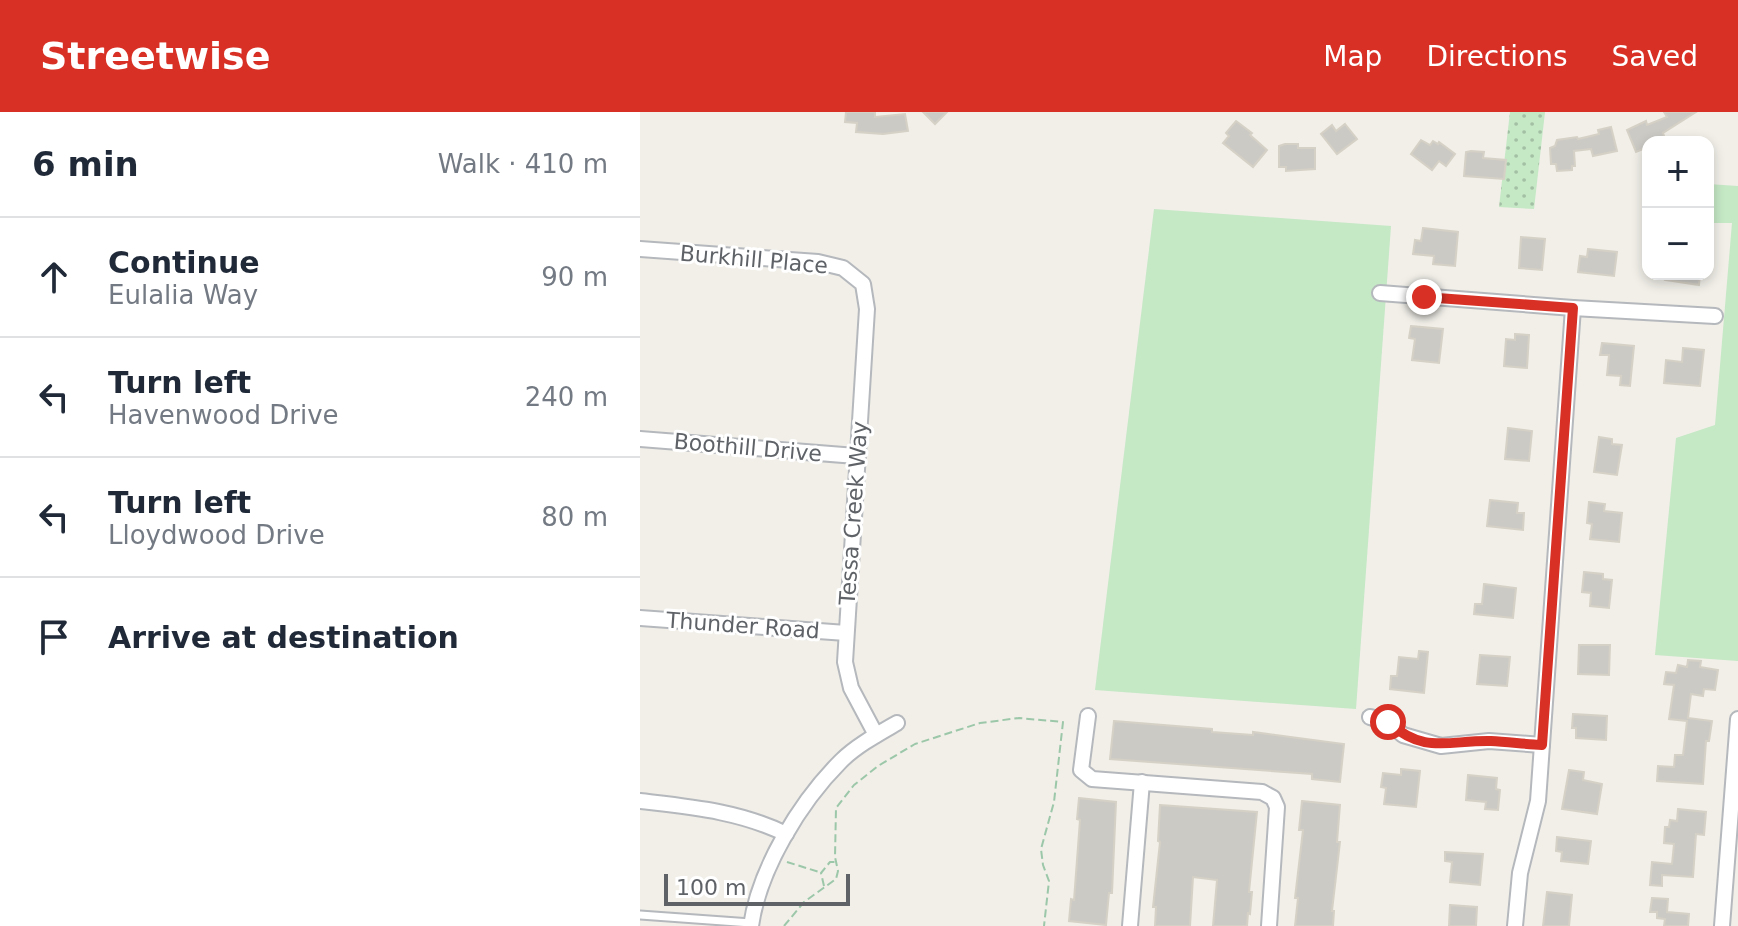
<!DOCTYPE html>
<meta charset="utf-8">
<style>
:root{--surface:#fff;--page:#f2f2f3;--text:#1f2937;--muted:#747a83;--line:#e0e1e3;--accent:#d93025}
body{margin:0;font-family:"DejaVu Sans",sans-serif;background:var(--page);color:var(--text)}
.controls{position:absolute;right:24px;top:24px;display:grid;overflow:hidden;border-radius:16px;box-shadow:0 4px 12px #0003}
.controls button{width:72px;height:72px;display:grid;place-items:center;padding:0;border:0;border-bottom:2px solid var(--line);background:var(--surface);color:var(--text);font:40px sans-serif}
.scale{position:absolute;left:24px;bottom:20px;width:186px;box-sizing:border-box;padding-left:8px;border:4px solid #5f6368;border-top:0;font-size:22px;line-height:28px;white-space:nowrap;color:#5f6368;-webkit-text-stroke:6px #fff;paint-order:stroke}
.stop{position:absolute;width:24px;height:24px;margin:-18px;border:6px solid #d93025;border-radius:50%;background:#fff}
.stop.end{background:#d93025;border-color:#fff;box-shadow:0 2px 8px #0008}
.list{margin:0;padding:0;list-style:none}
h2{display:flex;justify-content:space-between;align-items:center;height:104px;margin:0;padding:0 32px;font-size:34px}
h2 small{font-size:26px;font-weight:400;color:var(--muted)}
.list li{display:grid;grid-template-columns:52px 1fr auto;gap:24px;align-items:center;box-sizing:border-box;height:120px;padding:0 32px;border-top:2px solid var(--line)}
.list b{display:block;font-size:30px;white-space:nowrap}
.list p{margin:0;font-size:26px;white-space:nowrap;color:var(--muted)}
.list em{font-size:26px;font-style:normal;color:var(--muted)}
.icon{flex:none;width:44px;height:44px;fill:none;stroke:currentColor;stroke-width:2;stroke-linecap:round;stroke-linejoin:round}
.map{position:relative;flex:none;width:1098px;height:814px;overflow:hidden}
header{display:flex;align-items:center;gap:48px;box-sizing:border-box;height:112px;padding:0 40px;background:var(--accent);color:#fff}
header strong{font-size:38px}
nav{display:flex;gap:44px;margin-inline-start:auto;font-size:28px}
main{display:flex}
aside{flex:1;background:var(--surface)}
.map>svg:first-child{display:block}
.grass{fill:#c5e8c5}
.park{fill:url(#park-dots)}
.building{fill:#cccac5;stroke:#d6d1c6;stroke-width:2}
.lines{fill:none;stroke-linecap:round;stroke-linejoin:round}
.lane-casing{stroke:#b5b8bc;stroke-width:11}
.street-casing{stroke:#b5b8bc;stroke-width:18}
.path{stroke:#9cc7a9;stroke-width:2;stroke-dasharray:8 4;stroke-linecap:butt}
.lane{stroke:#fff;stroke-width:7}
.street{stroke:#fff;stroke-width:14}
.route{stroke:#d93025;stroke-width:10}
.labels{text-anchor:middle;stroke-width:6;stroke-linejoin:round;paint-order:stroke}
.street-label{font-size:22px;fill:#5f6368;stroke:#fff}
</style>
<header>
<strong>Streetwise</strong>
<nav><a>Map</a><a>Directions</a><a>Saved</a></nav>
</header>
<main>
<aside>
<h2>6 min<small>Walk · 410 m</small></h2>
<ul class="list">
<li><svg class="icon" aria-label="ahead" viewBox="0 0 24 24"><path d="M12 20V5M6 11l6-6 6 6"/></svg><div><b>Continue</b><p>Eulalia Way</p></div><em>90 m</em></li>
<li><svg class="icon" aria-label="left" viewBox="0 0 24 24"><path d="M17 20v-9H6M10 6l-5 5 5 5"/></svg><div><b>Turn left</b><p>Havenwood Drive</p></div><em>240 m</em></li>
<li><svg class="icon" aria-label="left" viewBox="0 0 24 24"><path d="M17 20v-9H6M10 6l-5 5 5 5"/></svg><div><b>Turn left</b><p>Lloydwood Drive</p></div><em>80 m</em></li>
<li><svg class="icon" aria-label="arrive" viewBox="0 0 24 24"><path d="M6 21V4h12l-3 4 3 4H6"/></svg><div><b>Arrive at destination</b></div></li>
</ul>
</aside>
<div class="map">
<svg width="1098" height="814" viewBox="0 0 1098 814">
<defs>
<pattern id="park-dots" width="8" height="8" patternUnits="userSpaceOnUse" patternTransform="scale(2)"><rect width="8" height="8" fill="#c5e8c5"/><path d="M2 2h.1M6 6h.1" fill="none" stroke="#a3c0a4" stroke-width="1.8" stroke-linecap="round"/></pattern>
</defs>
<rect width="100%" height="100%" fill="#f1efe8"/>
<g class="grass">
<path d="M1068,72l30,2v475l-83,-6 21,-217 39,-13 17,-202h-24z"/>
<path d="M514,97l237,17 -35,483 -261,-19z"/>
</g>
<path class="park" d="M870,0h35l-11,97 -35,-2z"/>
<g class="building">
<path d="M206,0h29v5l30,-3 3,17 -25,3 -27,-2 1,-9 -12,-1z"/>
<path d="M283,0h24l-12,12z"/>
<path d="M1024,0h32l-33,21 3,9h-18v5l-12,5 -9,-22 19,-9 1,4 20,-8z"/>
<path d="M596,9l16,12 -2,2 17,15 -14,17 -30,-24 6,-7 -3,-3z"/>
<path d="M705,12l12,15 -20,15 -16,-20 11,-9 4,6z"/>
<path d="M971,15l6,24 -24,5 -2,-7 -17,2 1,15h-3v4l-15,1 -1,-7h-5l-1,-16 5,-2 2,-6 20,-3 1,2 21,-5 -1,-4z"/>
<path d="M781,28l9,5 3,-4 5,3 1,-2 16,12 -9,12 -7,-5 -7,9 -21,-16z"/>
<path d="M645,32h13v4h17v21l-29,2v-4h-7v-21z"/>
<path d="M831,39l13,1 -1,6 23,2 -2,19 -40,-3 2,-24z"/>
<path d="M783,116l35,4 -3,34 -22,-2 1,-8 -21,-2 2,-14 6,1z"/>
<path d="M881,125l24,2 -3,31 -23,-2z"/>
<path d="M948,137l29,3 -3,24 -36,-4 2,-16 7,1z"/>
<path d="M1026,162h34l-1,11 -34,-5z"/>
<path d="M771,214l32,3 -4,34 -27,-3 3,-21 -6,-1z"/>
<path d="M875,222l14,1 -2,33 -23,-2 2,-27 9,1z"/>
<path d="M962,231l32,3 -4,40 -10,-1 1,-9 -14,-1 2,-20h-9z"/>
<path d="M1043,236l21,2 -4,36 -36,-3 2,-23 16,2z"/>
<path d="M868,316l24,3 -3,30 -24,-2z"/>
<path d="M959,325l13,2v5l10,1 -5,30 -23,-3z"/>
<path d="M850,388l28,3 -1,10h7l-1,17 -36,-4z"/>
<path d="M949,390l16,2 -1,7 18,2 -3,29 -29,-3 2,-15 -5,-1z"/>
<path d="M944,460l19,2v5l9,1 -3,28 -19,-2 1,-13 -9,-1z"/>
<path d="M844,472l32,4 -3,30 -39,-4 1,-10h7z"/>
<path d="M939,533h31l-1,30 -31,-1z"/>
<path d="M779,539l9,1 -4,41 -34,-4 1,-13h6l2,-19 19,2z"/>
<path d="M840,543l30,2 -3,29 -30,-2z"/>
<path d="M1048,548l13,1 -1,6 18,3 -3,20 -11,-1 -1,7 -12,-2 -3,24 24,3 -3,20h-3l-3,43 -46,-3 1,-15 16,1 1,-12h8l4,-34 -18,-2 5,-34 -10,-1 2,-12 10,1 2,-8 9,2z"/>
<path d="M933,602l34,2 -1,24 -30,-2v-10h-4z"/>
<path d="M474,609l98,8v3l41,3v-3l91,12 -4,38 -28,-3v-5l-202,-15z"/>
<path d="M761,657l19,2 -4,36 -32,-3 2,-16 -5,-1 2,-14 18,2z"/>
<path d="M929,658l15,2 -1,8 19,4 -5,30 -35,-5z"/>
<path d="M828,663l29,3 -1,11 4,1 -2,20 -13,-1 1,-7 -20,-2z"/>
<path d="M439,686l37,4 -4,91h-3l-3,32 -37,-4 2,-22 3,1 6,-80 -3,-1z"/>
<path d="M662,689l38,4 -3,37h3l-8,69h2l-1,15h-38l3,-28h-3l8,-68h-4z"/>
<path d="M520,693l97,7 -8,80h3l-2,22 -2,-1 -1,13h-34l4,-46 -24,-3 -3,49h-35l1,-19h-3l7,-65 -2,-1z"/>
<path d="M1038,697l28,3 -2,23 -8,-1 -3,43 -31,-2v11l-12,-1 2,-23 20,2 2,-20 -10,-1 1,-16h4l1,-7 7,1z"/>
<path d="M917,725l34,4 -3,23 -27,-3 1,-9 -6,-1z"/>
<path d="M805,740l38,2 -3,31 -30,-3 2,-20 -7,-1z"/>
<path d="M907,780l25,3 -3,31h-26z"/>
<path d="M1012,786l16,1 -1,13 22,2 -1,12h-24l1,-7 -8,-1v-6h-7z"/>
<path d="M810,793l27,2 -1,19h-27z"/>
</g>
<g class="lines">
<g class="lane-casing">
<path id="lane" d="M0,803l111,8"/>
</g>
<g class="street-casing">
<g id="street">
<path d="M0,137l178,13 25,6 20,16 4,25 -22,353 6,26 25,47"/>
<path d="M740,181l193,15 142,8"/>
<path d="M0,327l216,17"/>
<path d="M0,506l206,15"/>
<path d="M448,604l-7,54 11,9 170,13 11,6 4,9 -8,119"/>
<path d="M730,605l18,5 15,13 38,11 48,-5 53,4"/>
<path d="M0,689c51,6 99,10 146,33"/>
<path d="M111,814c8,-57 49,-124 90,-165 15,-15 37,-27 56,-38"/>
<path d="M490,814l12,-144"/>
<path d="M875,814l5,-53 18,-72 35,-493"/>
<path d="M1082,814l16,-207"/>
</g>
</g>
<g class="path">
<path d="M147,750l32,10"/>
<path d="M184,774l-3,-13 9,-11h5"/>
<path d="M144,814l20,-24 32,-23 2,-8 -3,-14 1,-49 18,-23 24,-19 37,-22 65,-21 39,-5 44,4 -9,80 -13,47 2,16 6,16 -5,45"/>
</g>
<use href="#lane" class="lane"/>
<use href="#street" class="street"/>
</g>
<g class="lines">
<path class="route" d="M748,610c37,33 60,18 103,19 17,1 34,3 51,4l31,-437 -149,-11"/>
</g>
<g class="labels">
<g class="street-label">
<text transform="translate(114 147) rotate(5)" y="8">Burkhill Place</text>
<text transform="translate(108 335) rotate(5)" y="8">Boothill Drive</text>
<text transform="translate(213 401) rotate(-86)" y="8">Tessa Creek Way</text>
<text transform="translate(103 513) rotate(4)" y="8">Thunder Road</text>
</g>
</g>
</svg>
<div class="controls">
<button>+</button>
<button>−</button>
</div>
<div class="scale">100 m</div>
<div class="stop" style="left:748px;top:610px"></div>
<div class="stop end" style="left:784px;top:185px"></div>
</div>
</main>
